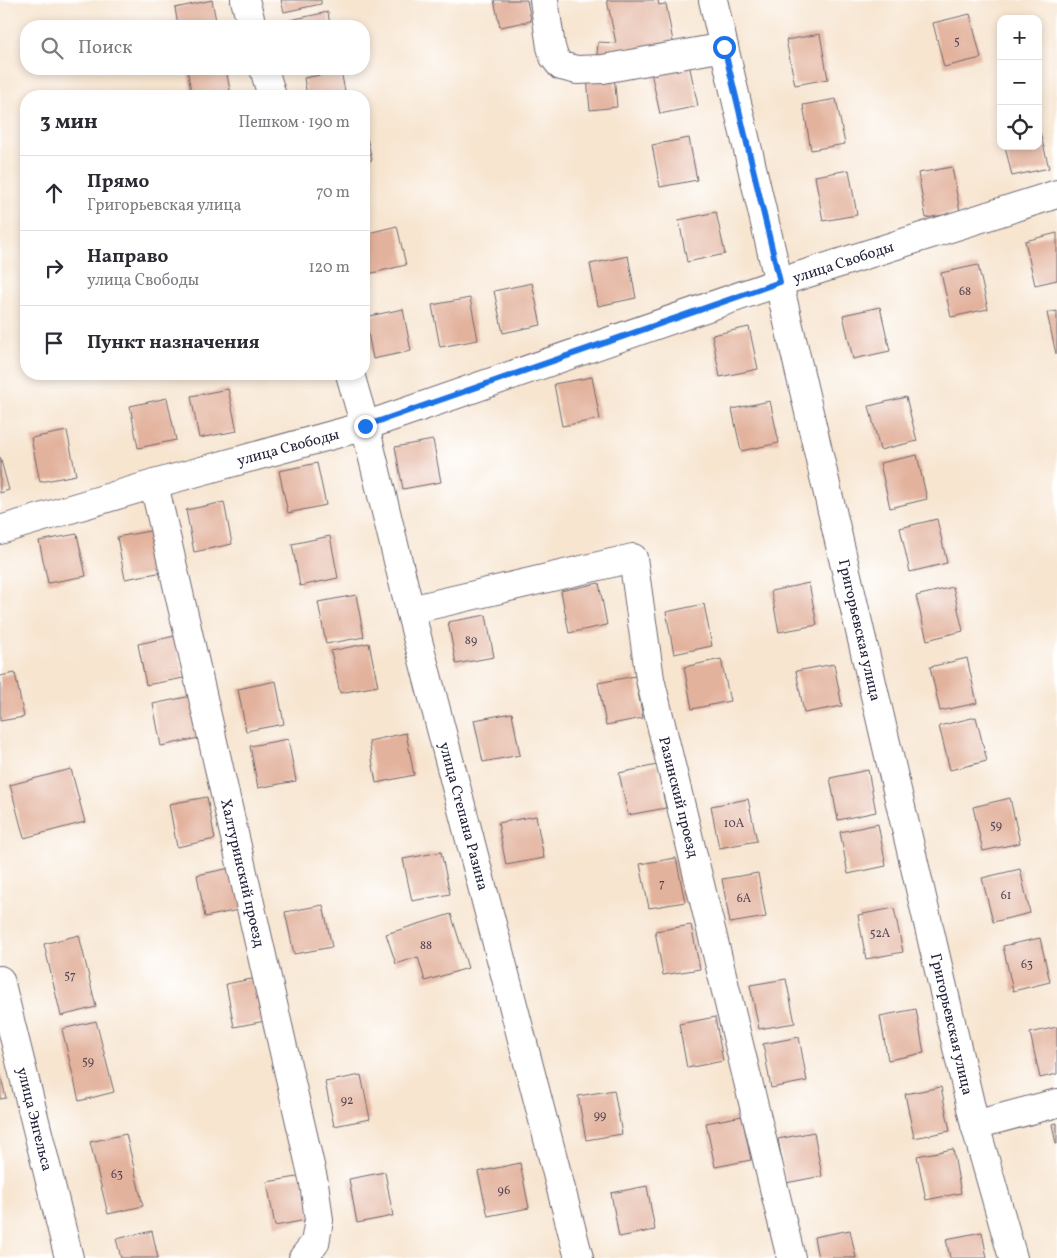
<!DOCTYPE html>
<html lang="ru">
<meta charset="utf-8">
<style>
:root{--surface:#fff;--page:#f2f2f3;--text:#2b2b33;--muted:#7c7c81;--line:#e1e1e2}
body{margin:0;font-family:Vollkorn,serif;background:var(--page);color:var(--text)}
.controls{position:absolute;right:15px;top:15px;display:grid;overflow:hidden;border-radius:10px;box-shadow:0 2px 8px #0003}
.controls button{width:45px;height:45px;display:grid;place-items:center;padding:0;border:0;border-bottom:1px solid var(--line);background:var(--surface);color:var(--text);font:25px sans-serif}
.stop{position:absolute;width:15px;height:15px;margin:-11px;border:4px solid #1a73e8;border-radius:50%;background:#fff}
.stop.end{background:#1a73e8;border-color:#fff;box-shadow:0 1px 5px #0008}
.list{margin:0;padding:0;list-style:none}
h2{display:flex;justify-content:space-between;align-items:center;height:65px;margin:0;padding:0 20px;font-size:21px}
h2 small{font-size:16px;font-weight:400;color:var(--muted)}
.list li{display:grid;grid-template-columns:32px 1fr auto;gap:15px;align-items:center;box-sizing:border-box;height:75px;padding:0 20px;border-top:1px solid var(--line)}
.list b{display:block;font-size:19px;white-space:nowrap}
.list p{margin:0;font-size:16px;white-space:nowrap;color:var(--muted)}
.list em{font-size:16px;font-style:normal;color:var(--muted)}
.icon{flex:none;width:28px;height:28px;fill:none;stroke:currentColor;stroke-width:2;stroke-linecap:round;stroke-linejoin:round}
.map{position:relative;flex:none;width:1057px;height:1258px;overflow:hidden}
.search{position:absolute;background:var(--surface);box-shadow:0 2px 8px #0003;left:20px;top:20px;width:350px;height:55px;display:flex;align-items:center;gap:12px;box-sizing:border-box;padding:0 18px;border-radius:20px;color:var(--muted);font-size:19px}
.panel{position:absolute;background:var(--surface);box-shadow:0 2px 8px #0003;left:20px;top:90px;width:350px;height:290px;border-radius:20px}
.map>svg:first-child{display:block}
.building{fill:#e3b29d}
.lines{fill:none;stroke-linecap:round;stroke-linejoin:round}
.minor-casing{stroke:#6d666f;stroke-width:30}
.minor{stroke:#fff;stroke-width:28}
.route{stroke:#1a73e8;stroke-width:6}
.labels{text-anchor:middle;stroke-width:4;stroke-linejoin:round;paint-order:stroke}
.number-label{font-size:12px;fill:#524654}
.street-label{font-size:15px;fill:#22223b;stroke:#fff}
</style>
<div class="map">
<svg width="1057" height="1258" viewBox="0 0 1057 1258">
<rect width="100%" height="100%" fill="#fff"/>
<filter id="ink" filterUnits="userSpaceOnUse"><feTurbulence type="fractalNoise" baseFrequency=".02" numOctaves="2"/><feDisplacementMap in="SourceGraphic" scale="10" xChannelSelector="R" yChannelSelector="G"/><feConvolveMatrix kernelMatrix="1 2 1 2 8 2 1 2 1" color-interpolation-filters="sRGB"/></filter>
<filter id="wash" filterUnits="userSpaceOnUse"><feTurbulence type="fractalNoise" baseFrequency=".0096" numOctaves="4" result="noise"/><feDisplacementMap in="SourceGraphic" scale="20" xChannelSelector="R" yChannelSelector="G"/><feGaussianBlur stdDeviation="1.12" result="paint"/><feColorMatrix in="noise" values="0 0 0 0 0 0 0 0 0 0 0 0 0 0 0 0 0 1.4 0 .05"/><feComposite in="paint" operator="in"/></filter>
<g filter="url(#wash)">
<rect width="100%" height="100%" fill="#f7e5d0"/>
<g id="blocks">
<g class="building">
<path d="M212,0l5,26h-39l-3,-18z"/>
<path d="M281,0h40v4l-37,8z"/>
<path d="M494,0h33l4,21 -31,6z"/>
<path d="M607,0h51l1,5 7,-1 8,43 -56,10 -21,-2 1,-13 18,1z"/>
<path d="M328,12l2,14h-39l-1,-6z"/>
<path d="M970,14l11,44 -37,9 -11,-44z"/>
<path d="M820,34l8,45 -33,6 -9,-45z"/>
<path d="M689,64l9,42 -38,8 -9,-42z"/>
<path d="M187,69h39l5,27h-39z"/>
<path d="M341,71l5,25h-39l-3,-18z"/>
<path d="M614,75l3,32 -27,3 -3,-32z"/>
<path d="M836,99l9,45 -34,6 -8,-45z"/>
<path d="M1038,124l11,44 -37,8 -7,-30h33z"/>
<path d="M364,125l8,35 -8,1z"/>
<path d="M689,138l8,42 -37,7 -8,-42z"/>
<path d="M952,167l8,45 -34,6 -8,-45z"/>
<path d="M849,170l8,45 -34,6 -8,-45z"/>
<path d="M716,212l9,42 -38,8 -8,-42z"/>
<path d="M397,226l9,39 -42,10v-41z"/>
<path d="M1057,233v47l-22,5 -10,-44z"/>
<path d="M628,256l8,42 -38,8 -8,-42z"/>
<path d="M978,265l10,44 -37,8 -10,-44z"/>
<path d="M532,283l9,42 -38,8 -9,-42z"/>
<path d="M470,298l8,42 -38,7 -8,-42z"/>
<path d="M880,307l10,44 -37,8 -10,-44z"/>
<path d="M403,309l8,42 -38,8 -8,-42z"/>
<path d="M1057,311v43h-1l-9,-41z"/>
<path d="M749,327l9,42 -38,8 -8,-42z"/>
<path d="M592,377l8,42 -38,7 -8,-42z"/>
<path d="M228,389l9,42 -38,7 -8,-42z"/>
<path d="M906,397l11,44 -37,9 -11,-44z"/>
<path d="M167,398l9,42 -38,8 -8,-42z"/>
<path d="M770,401l9,42 -38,8 -9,-42z"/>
<path d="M67,431l9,44 -36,7 -9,-44z"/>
<path d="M433,440l8,42 -38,7 -8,-42z"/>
<path d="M917,455l10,44 -37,9 -10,-45z"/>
<path d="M0,457l9,33 -9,3z"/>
<path d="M317,463l9,42 -38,8 -9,-42z"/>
<path d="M224,502l8,42 -38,8 -8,-42z"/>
<path d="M937,519l10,44 -37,9 -10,-44z"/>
<path d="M155,530l8,42 -38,7 -8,-42z"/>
<path d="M77,534l9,42 -38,7 -9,-42z"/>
<path d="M330,536l8,42 -38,8 -8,-42z"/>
<path d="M599,583l8,42 -38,8 -8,-42z"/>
<path d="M809,583l8,42 -38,7 -8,-41z"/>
<path d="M953,587l10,44 -36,9 -11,-44z"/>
<path d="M356,595l8,42 -38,7 -8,-42z"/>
<path d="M704,604l8,42 -38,8 -8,-42z"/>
<path d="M486,615l8,42 -38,7 -8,-42z"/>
<path d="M175,636l9,42 -38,7 -8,-41z"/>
<path d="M369,643l9,43 -38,7 -9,-42z"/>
<path d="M967,658l10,45 -37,8 -10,-44z"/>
<path d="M721,659l9,42 -38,8 -8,-42z"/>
<path d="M834,664l8,42 -38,7 -8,-42z"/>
<path d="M15,673l9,44 -24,4v-45z"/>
<path d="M635,676l8,42 -37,7 -8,-42z"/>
<path d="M276,681l8,43 -38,7 -8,-42z"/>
<path d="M191,696l8,42 -38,8 -8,-42z"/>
<path d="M512,713l8,42 -37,7 -9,-42z"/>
<path d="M976,717l11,44 -37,9 -11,-44z"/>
<path d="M406,733l8,42 -38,8 -7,-42z"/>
<path d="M288,739l8,42 -38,7 -8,-42z"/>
<path d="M657,765l9,43 -38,7 -9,-42z"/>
<path d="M71,769l14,53 -61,16 -14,-53z"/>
<path d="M868,770l8,42 -38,8 -8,-42z"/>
<path d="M207,797l8,42 -38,8 -8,-43z"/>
<path d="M1010,798l10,45 -37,8 -10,-44z"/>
<path d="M748,799l9,42 -38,7 -8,-42z"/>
<path d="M536,816l8,42 -38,7 -8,-42z"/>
<path d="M878,824l8,42 -38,8 -8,-42z"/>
<path d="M441,852l9,42 -38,7 -9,-42z"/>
<path d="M676,858l9,44 -36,6 -9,-44z"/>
<path d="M235,867l8,42 -38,8 -8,-42z"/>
<path d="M1020,869l10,44 -37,9 -11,-44z"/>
<path d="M758,873l8,44 -36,6 -8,-44z"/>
<path d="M323,905l9,42 -38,7 -9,-42z"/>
<path d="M894,908l9,44 -37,7 -8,-44z"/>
<path d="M451,914l17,54 -43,13 -7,-24 -22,7 -10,-30z"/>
<path d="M691,925l9,44 -37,6 -8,-44z"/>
<path d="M79,935l17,72 -35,9 -17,-72z"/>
<path d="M1040,938l10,44 -37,9 -10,-45z"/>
<path d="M262,977l8,43 -36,7 -8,-43z"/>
<path d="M786,979l9,44 -36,6 -9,-44z"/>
<path d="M916,1009l8,44 -36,7 -8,-44z"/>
<path d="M715,1017l8,44 -36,7 -8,-44z"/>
<path d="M96,1021l18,71 -35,9 -17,-72z"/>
<path d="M1057,1027v47l-17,4 -10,-45z"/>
<path d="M799,1037l8,44 -36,7 -8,-44z"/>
<path d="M0,1072l6,26 -6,1z"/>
<path d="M361,1075l9,44 -36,7 -9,-44z"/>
<path d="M941,1087l9,44 -36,7 -9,-44z"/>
<path d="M614,1090l8,44 -36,6 -8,-44z"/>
<path d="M742,1116l9,44 -36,7 -9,-44z"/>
<path d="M1057,1123v21h-1l-4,-20z"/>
<path d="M814,1132l8,44 -36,7 -8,-44z"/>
<path d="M126,1134l17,72 -35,8 -18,-72z"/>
<path d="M953,1149l8,44 -35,7 -9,-44z"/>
<path d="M520,1163l9,45 -41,8 -10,-44z"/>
<path d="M385,1172l8,44 -36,7 -8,-44z"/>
<path d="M303,1176l8,43 -36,7 -8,-44z"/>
<path d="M647,1186l8,44 -36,7 -8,-44z"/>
<path d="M850,1230l6,28h-38l-4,-21z"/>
<path d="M152,1231l6,27h-37l-5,-19z"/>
<path d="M982,1232l5,26h-37l-4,-19z"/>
</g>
</g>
</g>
<g filter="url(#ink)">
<use href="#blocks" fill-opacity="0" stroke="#6d666f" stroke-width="1"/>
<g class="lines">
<g class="minor-casing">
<g id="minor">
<path d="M245,0l7,26"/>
<path d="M544,0l7,47 3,10 7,9 16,4 26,-1 121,-22"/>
<path d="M713,0l262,1125 38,133"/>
<path d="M264,69l8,27"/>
<path d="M350,374l15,52 45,184 169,648"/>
<path d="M154,484l160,699 5,37 -4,23 -12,15"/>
<path d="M0,530l154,-46 211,-58 415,-144 277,-88"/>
<path d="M410,610l223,-52 17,121 141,579"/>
<path d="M0,980l69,278"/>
<path d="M975,1125l82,-22"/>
</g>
</g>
<use href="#minor" class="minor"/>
</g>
</g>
<g class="lines" filter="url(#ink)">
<path class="route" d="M365,426l415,-144 -56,-235"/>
</g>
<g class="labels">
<g class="number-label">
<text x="957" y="45">5</text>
<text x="965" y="295">68</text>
<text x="471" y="644">89</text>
<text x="734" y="827">10А</text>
<text x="996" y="829">59</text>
<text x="662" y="887">7</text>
<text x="1006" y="899">61</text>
<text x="744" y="902">6А</text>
<text x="880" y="937">52А</text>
<text x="426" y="949">88</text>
<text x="1027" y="968">63</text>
<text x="70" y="979">57</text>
<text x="88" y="1065">59</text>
<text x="347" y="1104">92</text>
<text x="600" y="1119">99</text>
<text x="117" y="1178">63</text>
<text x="504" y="1194">96</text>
</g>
<g class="street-label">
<text transform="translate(843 262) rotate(-18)" y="5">улица Свободы</text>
<text transform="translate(288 447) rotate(-15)" y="5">улица Свободы</text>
<text transform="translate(860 630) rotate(77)" y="5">Григорьевская улица</text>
<text transform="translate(679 797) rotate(76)" y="5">Разинский проезд</text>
<text transform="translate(464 816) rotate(75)" y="5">улица Степана Разина</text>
<text transform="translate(243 873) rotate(77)" y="5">Халтуринский проезд</text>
<text transform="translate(952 1024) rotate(77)" y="5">Григорьевская улица</text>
<text transform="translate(35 1119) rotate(76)" y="5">улица Энгельса</text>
</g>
</g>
</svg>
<div class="controls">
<button>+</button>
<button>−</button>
<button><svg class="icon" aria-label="locate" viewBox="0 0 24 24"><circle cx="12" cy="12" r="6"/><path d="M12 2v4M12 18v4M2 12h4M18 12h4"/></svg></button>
</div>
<div class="stop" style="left:724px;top:47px"></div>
<div class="stop end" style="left:365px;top:426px"></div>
<div class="search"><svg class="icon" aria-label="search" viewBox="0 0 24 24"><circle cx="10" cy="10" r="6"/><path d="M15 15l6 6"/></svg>Поиск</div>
<section class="panel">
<h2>3 мин<small>Пешком · 190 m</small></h2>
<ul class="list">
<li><svg class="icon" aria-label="ahead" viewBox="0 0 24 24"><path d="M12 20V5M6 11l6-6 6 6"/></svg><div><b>Прямо</b><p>Григорьевская улица</p></div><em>70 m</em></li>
<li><svg class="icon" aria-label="right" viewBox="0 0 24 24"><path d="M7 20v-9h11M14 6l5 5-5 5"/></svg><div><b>Направо</b><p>улица Свободы</p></div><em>120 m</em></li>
<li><svg class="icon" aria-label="arrive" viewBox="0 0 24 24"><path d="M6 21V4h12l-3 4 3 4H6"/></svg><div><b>Пункт назначения</b></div></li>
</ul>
</section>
</div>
